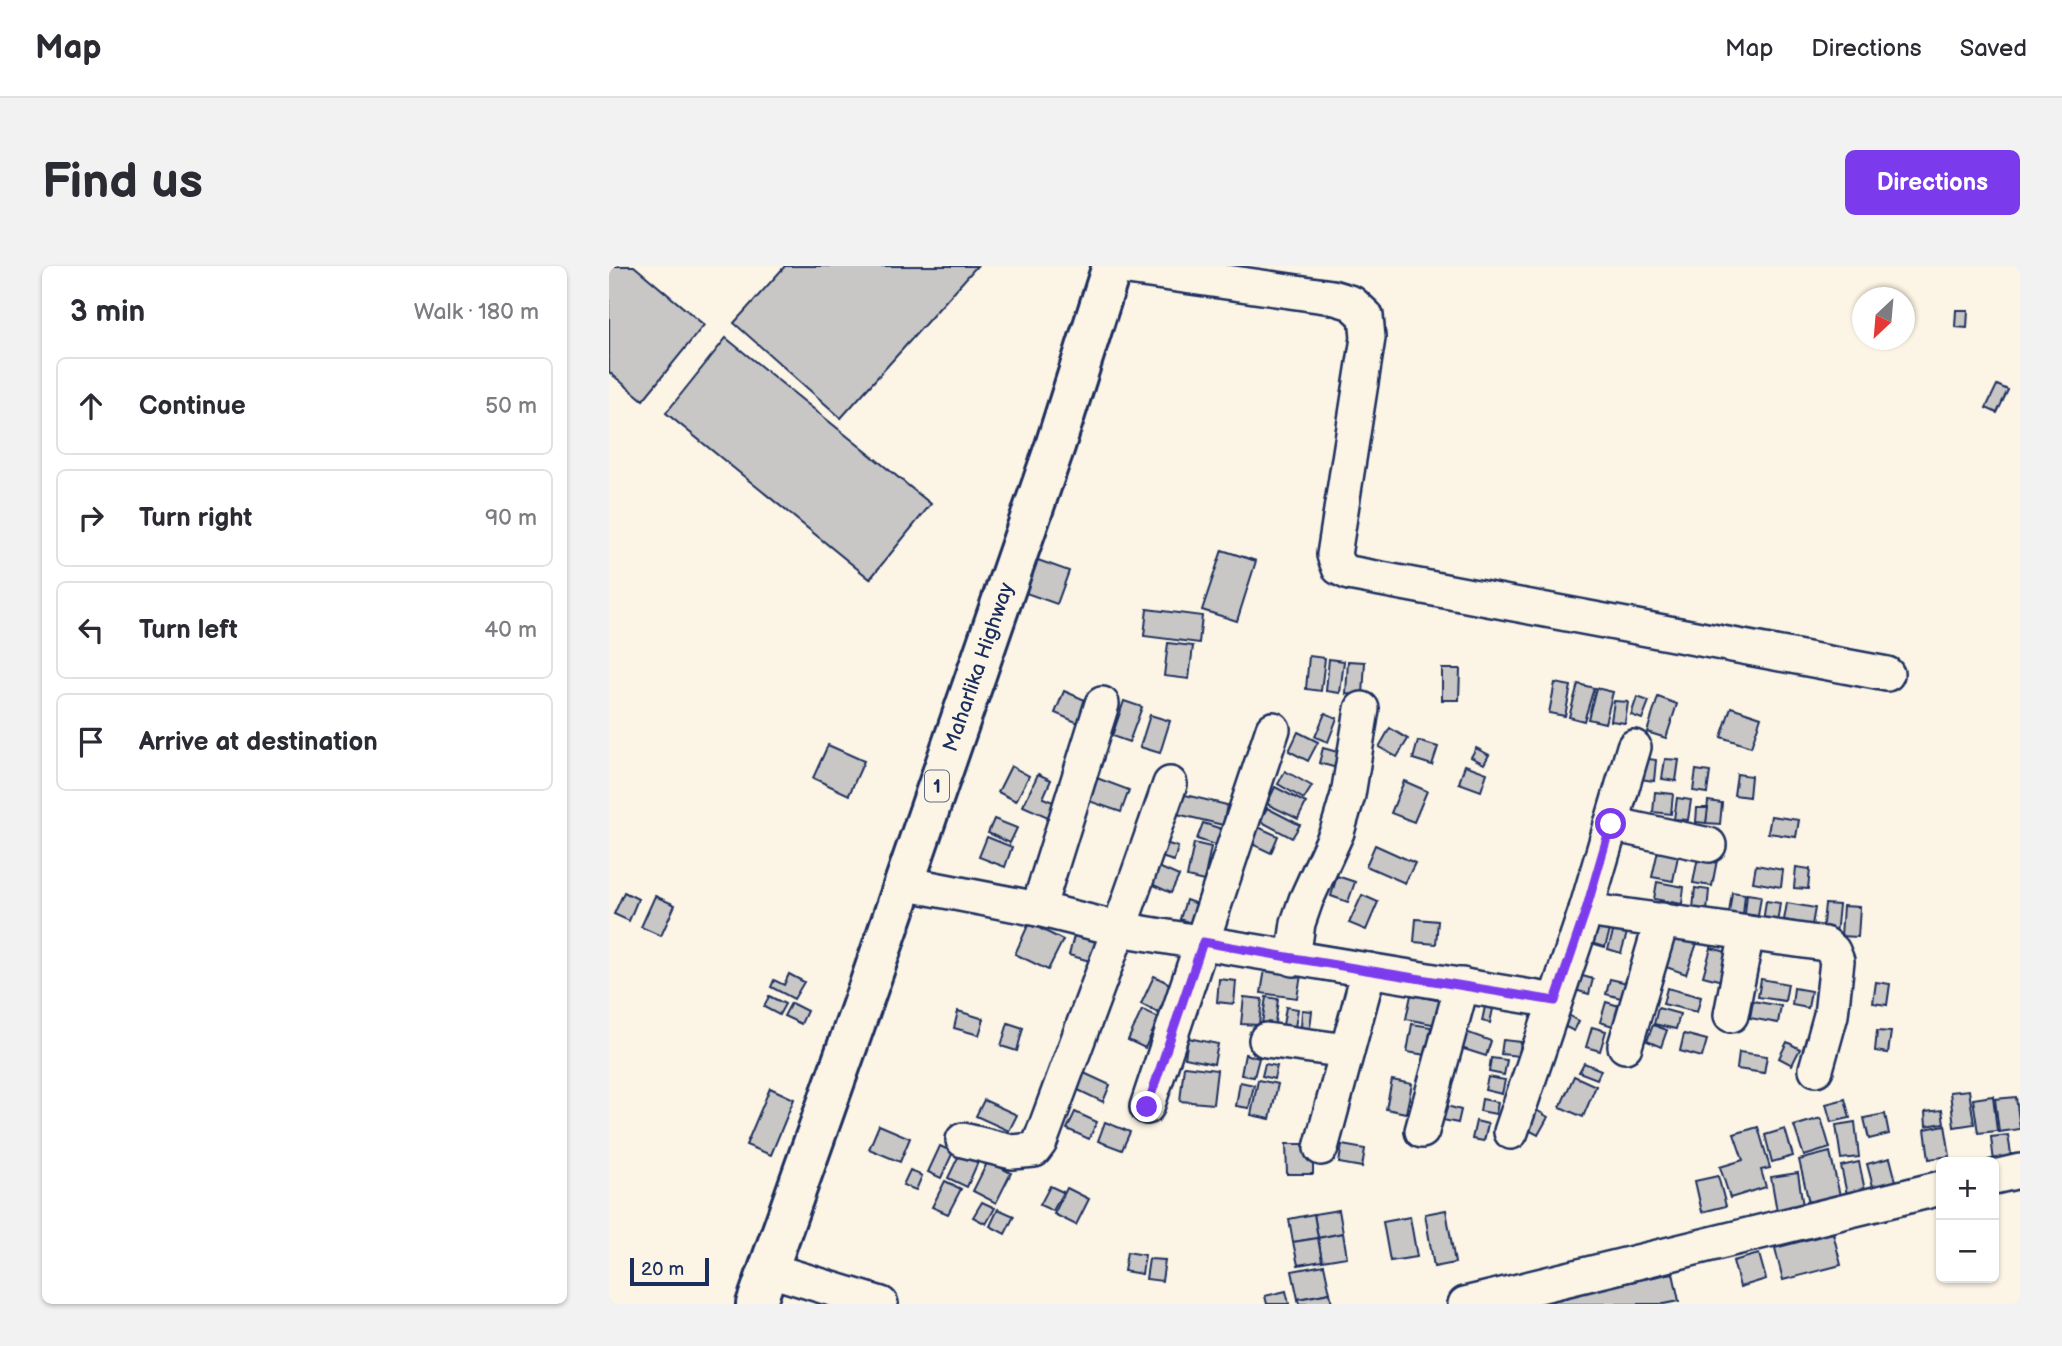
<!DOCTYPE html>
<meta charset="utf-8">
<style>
:root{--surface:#fff;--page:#f2f2f3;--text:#2b2b33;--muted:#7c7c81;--line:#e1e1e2;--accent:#7c3aed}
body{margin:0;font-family:"Balsamiq Sans",sans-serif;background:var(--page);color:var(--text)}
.controls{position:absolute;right:21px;bottom:21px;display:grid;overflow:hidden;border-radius:10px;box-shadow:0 2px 5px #0004}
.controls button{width:63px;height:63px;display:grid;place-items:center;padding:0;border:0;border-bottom:2px solid var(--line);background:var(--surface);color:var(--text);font:35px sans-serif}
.compass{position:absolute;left:1243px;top:21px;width:63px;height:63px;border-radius:50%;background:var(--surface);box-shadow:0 2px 5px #0004;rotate:206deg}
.scale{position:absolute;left:21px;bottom:18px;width:79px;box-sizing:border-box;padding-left:7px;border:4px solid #1b2f5e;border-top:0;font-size:19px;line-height:24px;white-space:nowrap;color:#1b2f5e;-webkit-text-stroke:5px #fcf5e5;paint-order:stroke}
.stop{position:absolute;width:21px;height:21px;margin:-16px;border:5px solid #7c3aed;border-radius:50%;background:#fff}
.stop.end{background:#7c3aed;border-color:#fff;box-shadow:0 2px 7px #0008}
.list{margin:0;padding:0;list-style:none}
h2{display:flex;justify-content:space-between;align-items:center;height:91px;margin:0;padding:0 28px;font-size:30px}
h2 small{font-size:23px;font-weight:400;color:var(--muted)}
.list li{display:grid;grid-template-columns:46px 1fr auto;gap:21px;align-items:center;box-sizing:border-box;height:98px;margin:0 14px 14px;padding:0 14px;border:2px solid var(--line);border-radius:10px}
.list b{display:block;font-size:26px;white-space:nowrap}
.list em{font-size:23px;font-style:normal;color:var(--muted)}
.icon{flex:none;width:38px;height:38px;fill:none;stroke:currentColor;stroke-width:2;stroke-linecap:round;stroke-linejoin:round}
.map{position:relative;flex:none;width:1411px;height:1038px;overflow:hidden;border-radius:10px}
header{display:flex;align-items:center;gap:42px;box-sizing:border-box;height:98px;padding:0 35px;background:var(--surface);border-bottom:2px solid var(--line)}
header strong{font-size:33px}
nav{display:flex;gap:38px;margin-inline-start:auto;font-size:24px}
.intro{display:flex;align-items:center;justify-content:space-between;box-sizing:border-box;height:168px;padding:0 42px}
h1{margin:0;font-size:49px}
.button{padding:18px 32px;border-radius:10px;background:var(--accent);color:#fff;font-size:24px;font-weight:700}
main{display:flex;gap:42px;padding:0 42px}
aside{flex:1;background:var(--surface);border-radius:10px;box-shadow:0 2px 5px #0004}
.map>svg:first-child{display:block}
.building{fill:#c8c7c6;stroke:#1b2f5e;stroke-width:2}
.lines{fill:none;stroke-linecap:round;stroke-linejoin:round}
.minor-casing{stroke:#1b2f5e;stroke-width:38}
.highway-casing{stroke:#1b2f5e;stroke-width:44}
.minor{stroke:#fcf5e5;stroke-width:33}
.highway{stroke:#fcf5e5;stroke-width:38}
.route{stroke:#7c3aed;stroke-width:9}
.labels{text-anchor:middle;stroke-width:5;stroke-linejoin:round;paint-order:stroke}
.shield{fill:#fcf5e5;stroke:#5e6a86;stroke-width:2}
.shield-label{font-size:19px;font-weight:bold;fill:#1b2f5e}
.street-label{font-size:21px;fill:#1b2f5e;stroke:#fcf5e5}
</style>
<header>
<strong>Map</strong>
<nav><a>Map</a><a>Directions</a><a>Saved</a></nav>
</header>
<div class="intro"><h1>Find us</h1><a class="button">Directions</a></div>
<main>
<aside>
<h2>3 min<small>Walk · 180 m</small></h2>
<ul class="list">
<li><svg class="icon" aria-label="ahead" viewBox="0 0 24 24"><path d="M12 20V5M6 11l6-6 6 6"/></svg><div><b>Continue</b></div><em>50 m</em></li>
<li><svg class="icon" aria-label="right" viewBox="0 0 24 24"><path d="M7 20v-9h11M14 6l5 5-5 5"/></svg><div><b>Turn right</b></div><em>90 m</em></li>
<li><svg class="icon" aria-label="left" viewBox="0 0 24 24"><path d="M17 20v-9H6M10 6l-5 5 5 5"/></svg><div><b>Turn left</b></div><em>40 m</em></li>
<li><svg class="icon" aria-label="arrive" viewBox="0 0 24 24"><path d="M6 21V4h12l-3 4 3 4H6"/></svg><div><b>Arrive at destination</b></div></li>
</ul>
</aside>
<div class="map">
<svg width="1411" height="1038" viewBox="0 0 1411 1038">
<rect width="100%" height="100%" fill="#fcf5e5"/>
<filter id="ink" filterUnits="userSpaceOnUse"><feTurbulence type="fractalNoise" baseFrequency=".0143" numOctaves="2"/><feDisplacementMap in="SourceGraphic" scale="14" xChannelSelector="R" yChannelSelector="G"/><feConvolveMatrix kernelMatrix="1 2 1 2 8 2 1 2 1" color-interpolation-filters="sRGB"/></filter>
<g filter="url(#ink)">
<g class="building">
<path d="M0,0h25l70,59 -61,75 -34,-28z"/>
<path d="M176,0h192l-136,152 -107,-95z"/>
<path d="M1347,44h12l-1,18 -12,-1z"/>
<path d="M117,72l205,166 -61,75 -204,-166z"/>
<path d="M1388,119l11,5 -11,23 -11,-5z"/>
<path d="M613,284l34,11 -19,60 -35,-11z"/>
<path d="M426,293l34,12 -12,33 -34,-12z"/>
<path d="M538,343l55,7 -3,27 -55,-7z"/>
<path d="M559,377l25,3 -4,33 -25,-3z"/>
<path d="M700,390l16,2 -4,33 -15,-2z"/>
<path d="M720,393l15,2 -4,32 -14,-2z"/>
<path d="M739,395l17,1 -2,33 -17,-1z"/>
<path d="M833,403h18l-1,31h-17z"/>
<path d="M946,417l16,3 -6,30 -16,-3z"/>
<path d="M969,418l16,4 -10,33 -15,-4z"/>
<path d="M987,422l17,4 -8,31 -17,-4z"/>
<path d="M455,425l28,12 -9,22 -28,-12z"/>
<path d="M1028,431l12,4 -7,18 -11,-4z"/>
<path d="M1049,431l19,7 -11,34 -19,-6z"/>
<path d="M515,435l18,6 -13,35 -17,-6z"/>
<path d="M1005,435l14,1 -3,21 -14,-2z"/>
<path d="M1122,441l30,10 -10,30 -30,-10z"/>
<path d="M716,447l12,5 -9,24 -13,-5z"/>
<path d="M541,449l20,6 -10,32 -20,-6z"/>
<path d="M781,462l18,11 -11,18 -18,-10z"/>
<path d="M689,466l20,10 -10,19 -19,-10z"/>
<path d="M809,475l20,6 -6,18 -19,-6z"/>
<path d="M219,479l36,16 -15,34 -36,-17z"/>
<path d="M714,482l18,5 -4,15 -18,-5z"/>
<path d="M867,482l13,7 -5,9 -13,-7z"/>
<path d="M1033,492l14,2 -2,21 -14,-2z"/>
<path d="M1056,493l14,1 -3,21 -14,-2z"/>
<path d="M856,499l22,8 -6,18 -22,-8z"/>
<path d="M402,500l18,10 -13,25 -18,-9z"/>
<path d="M1087,504l14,2 -3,21 -14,-2z"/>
<path d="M676,505l27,15 -8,13 -26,-15z"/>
<path d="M429,508l13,6 -8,18 20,8 -6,15 -34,-15z"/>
<path d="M1128,508l14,2 -2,21 -15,-2z"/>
<path d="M485,511l35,13 -8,22 -35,-12z"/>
<path d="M795,515l23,10 -13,31 -23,-9z"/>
<path d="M666,521l31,16 -8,16 -31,-15z"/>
<path d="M1046,526l18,2 -2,20 -18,-2z"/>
<path d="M568,527l50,12 -4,20 -50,-12z"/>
<path d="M1068,532l14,2 -3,20 -14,-1z"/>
<path d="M1099,535l14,2 -2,21 -14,-1z"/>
<path d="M658,542l33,17 -8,13 -32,-17z"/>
<path d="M1088,542h11l-2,15 -10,-1z"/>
<path d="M1162,550l28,4 -3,17 -28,-4z"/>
<path d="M385,553l23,9 -7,15 -22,-10z"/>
<path d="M594,557l22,7 -6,16 -22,-7z"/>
<path d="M649,561l20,9 -7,17 -21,-10z"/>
<path d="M378,571l25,10 -7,20 -26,-10z"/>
<path d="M556,577l13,4 -4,14 -13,-4z"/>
<path d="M585,577l17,4 -7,34 -17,-4z"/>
<path d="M766,579l40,18 -10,20 -39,-17z"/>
<path d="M1050,580l20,5 -6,30 -21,-4z"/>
<path d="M1090,586l19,3 -6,31 -19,-3z"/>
<path d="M545,599l25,11 -8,17 -24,-11z"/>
<path d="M1147,599l27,5 -2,17 -28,-5z"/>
<path d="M1187,601l14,2 -2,20 -14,-1z"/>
<path d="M728,610l18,6 -7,20 -17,-6z"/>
<path d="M1048,616l27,5 -2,17 -28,-5z"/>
<path d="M1086,622l14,2 -2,21 -14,-2z"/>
<path d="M15,626l14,7 -9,22 -15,-7z"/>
<path d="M1123,626l13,2 -2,21 -14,-2z"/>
<path d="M1138,628l14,2 -3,20 -13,-2z"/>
<path d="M753,629l16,7 -12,28 -17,-7z"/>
<path d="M46,630l20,9 -14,31 -20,-9z"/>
<path d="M577,634l17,6 -7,19 -16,-6z"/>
<path d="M1157,635l14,2 -3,21 -14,-2z"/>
<path d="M1178,637l28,5 -3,17 -28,-5z"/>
<path d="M1216,638l14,1 -3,30 -14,-2z"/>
<path d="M1234,640l17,1 -2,30 -17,-1z"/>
<path d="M807,653l22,2 -2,23 -22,-2z"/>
<path d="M420,657l34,17 -15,30 -33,-16z"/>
<path d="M988,657l14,4 -6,20 -14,-4z"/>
<path d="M1005,663l13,4 -6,20 -13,-4z"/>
<path d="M466,666l25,7 -7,23 -24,-7z"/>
<path d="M1065,669l23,8 -11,31 -23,-8z"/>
<path d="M1102,682l23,6 -8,28 -23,-6z"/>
<path d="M656,703l36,6 -4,23 -36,-5z"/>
<path d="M963,707l21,6 -4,15 -21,-6z"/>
<path d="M180,708l15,8 -10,17 -23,-12 3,-7 10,5z"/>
<path d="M545,710l18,9 -14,28 -17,-9z"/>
<path d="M610,713l17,2 -2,23 -17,-2z"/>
<path d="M1001,713l22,5 -4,16 -22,-6z"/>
<path d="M1152,713l27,5 -3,17 -27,-4z"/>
<path d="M1267,716l14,2 -3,21 -14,-2z"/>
<path d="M1058,722l34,9 -4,15 -34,-8z"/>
<path d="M1185,722l17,3 -3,17 -16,-3z"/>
<path d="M802,729l36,7 -4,24 -37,-7z"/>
<path d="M160,730l16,8 -6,11 -15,-8z"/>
<path d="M635,731l18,2 -3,26 -18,-1z"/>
<path d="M657,731l12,2 -4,32 -13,-1z"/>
<path d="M1144,735l28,5 -3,17 -28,-5z"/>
<path d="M877,736l8,2 -4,19 -8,-2z"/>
<path d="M997,736l13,4 -6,20 -13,-4z"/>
<path d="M182,737l16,8 -6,13 -17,-8z"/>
<path d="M677,741l12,2 -3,18 -12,-2z"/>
<path d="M1049,742l22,6 -4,15 -22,-5z"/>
<path d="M533,744l17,8 -14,30 -17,-8z"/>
<path d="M693,744l10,1 -2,17h-9z"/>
<path d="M349,745l26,8 -5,16 -25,-7z"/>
<path d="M952,745l18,10 -5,10 -19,-9z"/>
<path d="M399,757l15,5 -6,23 -16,-5z"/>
<path d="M803,758l19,3 -5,28 -19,-3z"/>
<path d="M1044,759l14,5 -6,17 -14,-6z"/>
<path d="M983,761l14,4 -6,20 -14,-4z"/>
<path d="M1268,765l14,1 -3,21 -13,-2z"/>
<path d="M857,766l25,9 -5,15 -25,-8z"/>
<path d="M1075,768l23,6 -5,17 -22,-6z"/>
<path d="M579,772l30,6 -4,20 -29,-6z"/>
<path d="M894,774l18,2 -2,14 -18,-2z"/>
<path d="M1178,776l13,7 -8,16 -13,-7z"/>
<path d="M1130,786l28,4 -3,17 -27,-4z"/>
<path d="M636,788l14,4 -5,19 -13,-2z"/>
<path d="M882,792l16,2 -3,15 -15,-3z"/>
<path d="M975,797l17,7 -4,9 -18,-7z"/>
<path d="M656,798l12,2 -3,13 -12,-3z"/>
<path d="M575,800l33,4 -4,34 -33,-3z"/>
<path d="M475,807l26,12 -7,17 -27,-13z"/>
<path d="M965,810l22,10 -13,31 -23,-10z"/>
<path d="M879,811l17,3 -3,14 -17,-4z"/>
<path d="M649,814l20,4 -8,35 -19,-4z"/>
<path d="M783,814l20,4 -6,29 -20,-4z"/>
<path d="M631,816l14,3 -5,23 -13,-2z"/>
<path d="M161,822l24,11 -23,56 -25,-10z"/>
<path d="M1360,824l5,34 -20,3 -4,-35z"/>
<path d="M1384,830l4,35 -19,2 -5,-34z"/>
<path d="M1407,831l4,32 -21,3 -4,-33z"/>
<path d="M873,833l16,3 -2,12 -16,-3z"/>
<path d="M1236,833l5,19 -19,4 -5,-18z"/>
<path d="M375,834l33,15 -8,16 -33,-15z"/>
<path d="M838,840l14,4 -3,13 -15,-3z"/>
<path d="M924,842l15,9 -10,18 -15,-8z"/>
<path d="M1333,844l2,13 -18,3 -1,-14z"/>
<path d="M466,846l22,10 -8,17 -22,-10z"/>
<path d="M1276,848l4,20 -20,5 -5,-21z"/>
<path d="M1212,852l9,30 -26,8 -10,-30z"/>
<path d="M867,855l12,3 -4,17 -12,-2z"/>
<path d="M496,856l25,10 -8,18 -24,-9z"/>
<path d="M1246,856l4,35 -18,2 -5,-34z"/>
<path d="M270,859l31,13 -10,24 -31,-13z"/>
<path d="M1336,859l5,31 -21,3 -4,-30z"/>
<path d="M1149,861l12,41 -9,2 5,17 -36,11 -10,-31 23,-7 -9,-26z"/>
<path d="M1176,863l8,27 -21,6 -7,-27z"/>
<path d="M1399,869l4,25 -18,2 -3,-25z"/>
<path d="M677,878h27v30h-26z"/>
<path d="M733,879l23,4 -3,18 -23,-4z"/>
<path d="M331,880l13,6 -12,26 -13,-6z"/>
<path d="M1221,886l11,48 -31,7 -11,-47z"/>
<path d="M351,887l18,9 -11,25 -19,-9z"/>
<path d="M1281,892l7,27 -23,5 -7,-26z"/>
<path d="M379,895l23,12 -15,30 -23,-12z"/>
<path d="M1250,896l8,38 -18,4 -8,-38z"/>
<path d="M301,904l12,6 -6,14 -13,-5z"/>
<path d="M1189,907l6,40 -26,4 -7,-40z"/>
<path d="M1109,910l8,30 -24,6 -7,-31z"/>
<path d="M336,915l16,8 -13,25 -16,-7z"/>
<path d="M441,920l13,6 -10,19 -13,-6z"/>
<path d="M458,922l22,11 -13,26 -22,-11z"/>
<path d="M373,936l13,6 -9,16 -13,-7z"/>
<path d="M389,943l16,7 -9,18 -15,-8z"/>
<path d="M730,944l4,23 -25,5 -4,-24z"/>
<path d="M837,944l9,53 -21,4 -9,-53z"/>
<path d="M705,948l4,24 -25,4 -4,-23z"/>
<path d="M801,951l7,40 -27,4 -7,-39z"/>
<path d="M734,967l4,24 -25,4 -4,-23z"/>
<path d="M1224,967l8,32 -58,15 -8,-32z"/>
<path d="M709,972l4,23 -24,4 -5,-23z"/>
<path d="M518,986l18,3 -3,19 -18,-3z"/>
<path d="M1150,988l7,25 -26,8 -7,-26z"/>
<path d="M540,993l16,1 -3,21 -16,-2z"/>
<path d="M715,999l6,28 -32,6 -6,-28z"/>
<path d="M1064,1007l6,28 -15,3h-119l-1,-4z"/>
<path d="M677,1025l3,13h-22l-2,-8z"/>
<path d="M721,1027l2,11h-33l-1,-5z"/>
</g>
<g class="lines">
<g class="minor-casing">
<g id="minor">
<path d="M505,0l218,31 20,6 14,13 2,22 -34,217 5,13 10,5 538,101"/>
<path d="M1002,558l98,21"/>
<path d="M294,617l135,26 81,20 436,72"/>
<path d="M429,643l64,-205"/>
<path d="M977,644l239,34 8,7 4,10 -6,54 -15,54"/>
<path d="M684,693l5,-36 8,-23 31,-68 11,-37 14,-86"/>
<path d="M1122,749l16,-82"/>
<path d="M657,774l81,11"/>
<path d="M1016,780l37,-126"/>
<path d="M538,841l126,-378"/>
<path d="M813,865l40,-146"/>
<path d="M902,866l75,-222 48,-163"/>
<path d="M354,874l49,12 22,-2 6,-8 79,-213 51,-145"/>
<path d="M712,882l48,-178"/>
<path d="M1385,911l26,-6"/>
<path d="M158,1003l114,35"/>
<path d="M856,1038l476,-116"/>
</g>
</g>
<g class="highway-casing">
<path id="highway" d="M147,1038l112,-316 187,-542 57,-180"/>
</g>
<use href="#minor" class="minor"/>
<use href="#highway" class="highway"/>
</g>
</g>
<g class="lines" filter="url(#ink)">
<path class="route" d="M538,841l56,-165 90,16 262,43 31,-91 25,-86"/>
</g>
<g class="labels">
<rect class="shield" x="316" y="504.5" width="24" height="31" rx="5"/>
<g class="shield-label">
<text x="328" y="527">1</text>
</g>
<g class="street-label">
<text transform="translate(369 401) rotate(-71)" y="7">Maharlika Highway</text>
</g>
</g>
</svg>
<div class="controls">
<button>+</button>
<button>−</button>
</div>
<svg class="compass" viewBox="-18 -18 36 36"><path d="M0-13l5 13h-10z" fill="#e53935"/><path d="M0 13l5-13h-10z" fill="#7c7c81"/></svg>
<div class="scale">20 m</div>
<div class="stop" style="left:1002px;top:558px"></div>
<div class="stop end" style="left:538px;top:841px"></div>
</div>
</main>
